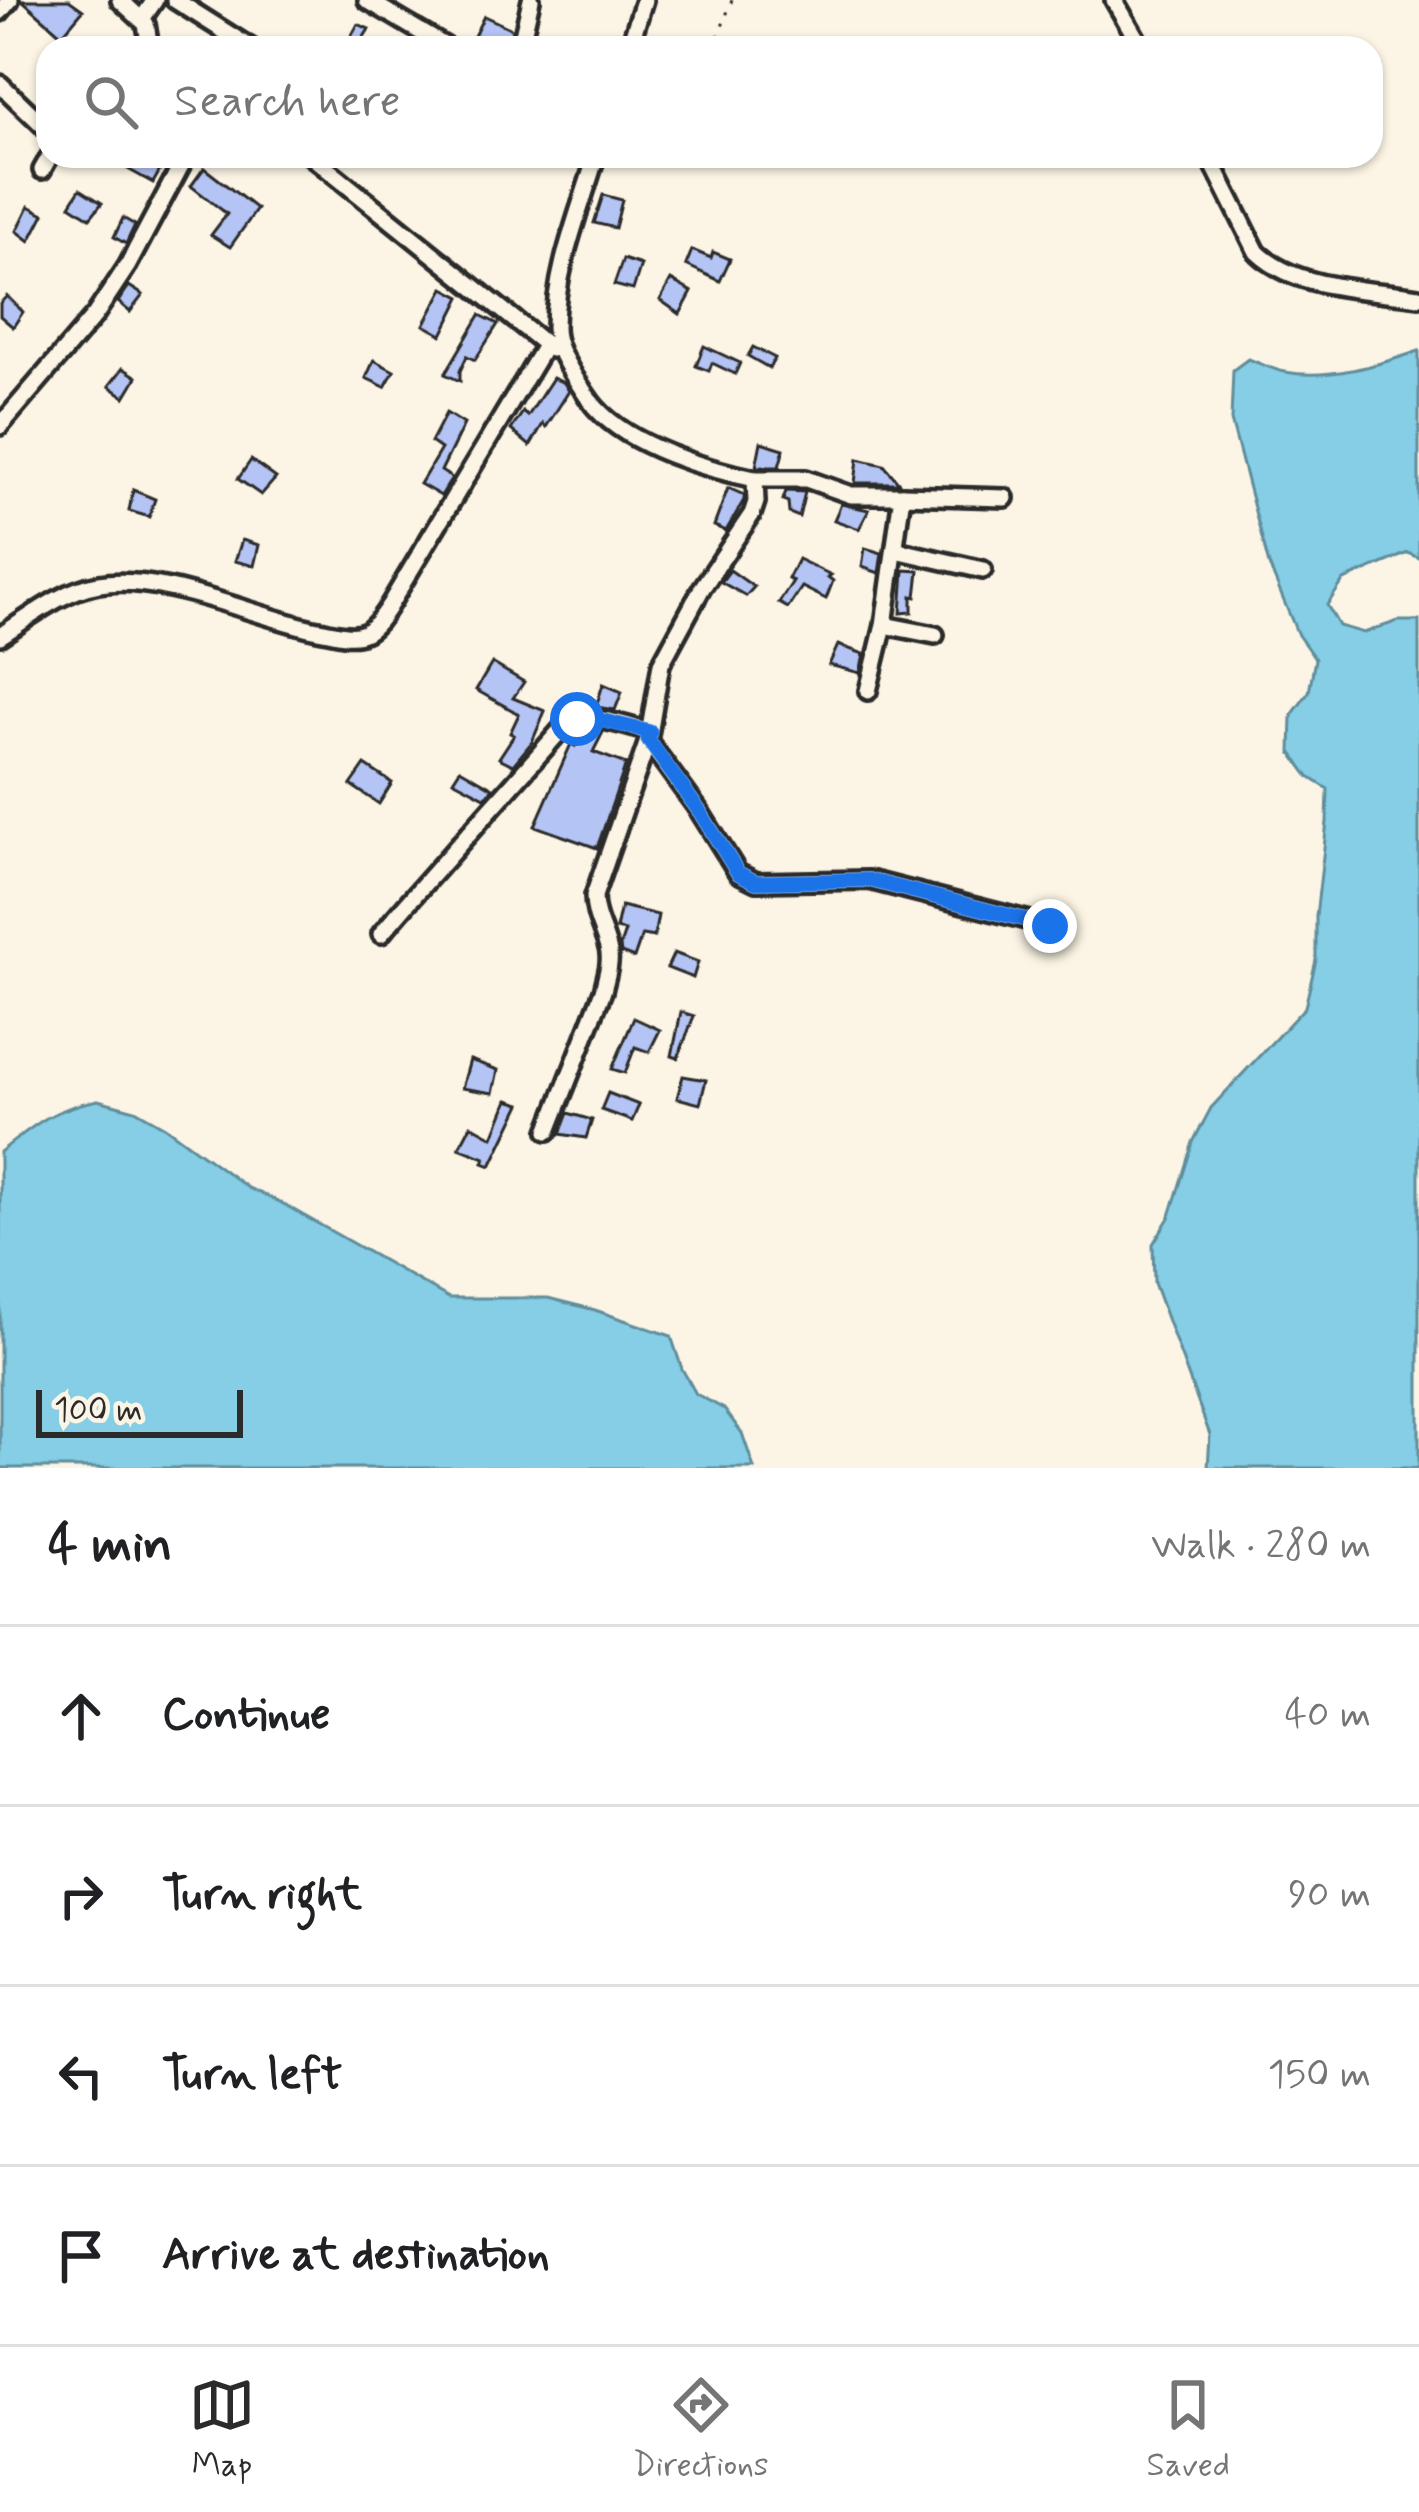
<!DOCTYPE html>
<meta charset="utf-8">
<style>
:root{--surface:#fff;--page:#f2f2f2;--text:#202124;--muted:#757577;--line:#e0e0e0;--accent:#2b2b2b}
body{margin:0;font-family:Mynerve,sans-serif;background:var(--page);color:var(--text)}
.scale{position:absolute;left:36px;bottom:30px;width:207px;box-sizing:border-box;padding-left:12px;border:6px solid #2b2b2b;border-top:0;font-size:33px;line-height:42px;white-space:nowrap;color:#2b2b2b;-webkit-text-stroke:9px #fcf5e5;paint-order:stroke}
.stop{position:absolute;width:36px;height:36px;margin:-27px;border:9px solid #1a73e8;border-radius:50%;background:#fff}
.stop.end{background:#1a73e8;border-color:#fff;box-shadow:0 3px 12px #0008}
.list{margin:0;padding:0;list-style:none}
h2{display:flex;justify-content:space-between;align-items:center;height:156px;margin:0;padding:0 48px;font-size:51px}
h2 small{font-size:39px;font-weight:400;color:var(--muted)}
.list li{display:grid;grid-template-columns:78px 1fr auto;gap:36px;align-items:center;box-sizing:border-box;height:180px;padding:0 48px;border-top:3px solid var(--line)}
.list b{display:block;font-size:45px;white-space:nowrap}
.list em{font-size:39px;font-style:normal;color:var(--muted)}
.icon{flex:none;width:66px;height:66px;fill:none;stroke:currentColor;stroke-width:2;stroke-linecap:round;stroke-linejoin:round}
.map{position:relative;flex:none;width:1419px;height:1468px;overflow:hidden}
.search{position:absolute;background:var(--surface);box-shadow:0 3px 9px #0004;left:36px;right:36px;top:36px;height:132px;display:flex;align-items:center;gap:30px;box-sizing:border-box;padding:0 42px;border-radius:36px;color:var(--muted);font-size:45px}
.sheet{height:876px;background:var(--surface)}
nav{display:flex;justify-content:space-around;align-items:center;box-sizing:border-box;height:168px;border-top:3px solid var(--line);background:var(--surface);font-size:33px;color:var(--muted)}
nav a{display:grid;justify-items:center;gap:6px}
nav .on{color:var(--accent)}
.map>svg:first-child{display:block}
.water{fill:#85cee6;stroke:#618d9b;stroke-width:3}
.building{fill:#b4c4f4;stroke:#2b2b2b;stroke-width:3}
.lines{fill:none;stroke-linecap:round;stroke-linejoin:round}
.minor-casing{stroke:#2b2b2b;stroke-width:24}
.path{stroke:#2b2b2b;stroke-width:3;stroke-dasharray:3 9;stroke-linecap:butt}
.minor{stroke:#fcf5e5;stroke-width:15}
.route{stroke:#1a73e8;stroke-width:15}
</style>
<div class="map">
<svg width="1419" height="1468" viewBox="0 0 1419 1468">
<rect width="100%" height="100%" fill="#fcf5e5"/>
<filter id="ink" filterUnits="userSpaceOnUse"><feTurbulence type="fractalNoise" baseFrequency=".00833" numOctaves="2"/><feDisplacementMap in="SourceGraphic" scale="24" xChannelSelector="R" yChannelSelector="G"/><feConvolveMatrix kernelMatrix="1 2 1 2 8 2 1 2 1" color-interpolation-filters="sRGB"/></filter>
<g filter="url(#ink)">
<g class="water">
<path d="M1419,351v207l-11,-5 -64,27 -17,25 12,21 25,7 34,-12h21v847h-211l2,-33 -56,-152 -1,-39 17,-28 23,-74 18,-34 94,-101 11,-47v-44l11,-94 1,-33 -19,-12 -18,-25 1,-37 17,-23 6,-33 -17,-24 -29,-70 -38,-145 2,-50 15,-11c12,4 25,11 37,13 44,8 93,-7 134,-21z"/>
<path d="M98,1100l37,10 30,17 83,61 30,13 171,97h99l47,12 76,26 11,33 14,25 28,15 18,24 12,35h-754v-316c35,-28 52,-43 98,-52z"/>
</g>
<g class="building">
<path d="M22,0h47l14,10 -21,25z"/>
<path d="M484,16l28,13 -4,19h-7l-27,-12z"/>
<path d="M358,24l11,5 -12,19h-12z"/>
<path d="M133,156h16l14,9 -10,18 -27,-15z"/>
<path d="M204,168l53,41 -27,38 -19,-12 16,-21 -36,-28z"/>
<path d="M80,189l22,14 -12,15 -20,-13z"/>
<path d="M603,195l19,5 -7,28 -21,-5z"/>
<path d="M29,206l15,8 -14,27 -13,-10z"/>
<path d="M123,218l12,7 -9,19 -12,-7z"/>
<path d="M692,250l19,8 2,-6 17,7 -10,22 -34,-16z"/>
<path d="M623,259l18,6 -8,25 -19,-5z"/>
<path d="M671,280l21,12 -12,22 -20,-14z"/>
<path d="M129,286l14,9 -13,17 -12,-10z"/>
<path d="M444,288l17,9 -19,38 -18,-10z"/>
<path d="M7,296l16,16 -10,15 -13,-11v-13z"/>
<path d="M480,315l18,9 -23,36 -8,-4 -7,15v10l-15,-7z"/>
<path d="M704,346l36,17 -5,11 -23,-11 -3,8 -13,-5z"/>
<path d="M753,347l22,11 -6,10 -21,-12z"/>
<path d="M374,360l20,11 -9,16 -19,-9z"/>
<path d="M123,368l14,9 -12,20 -16,-11z"/>
<path d="M553,378l11,5 5,8 -23,36 -3,-3 -13,22 -19,-16 12,-18 5,4z"/>
<path d="M446,413l18,11 -23,47 11,7 -11,18 -21,-12 21,-35 -10,-7z"/>
<path d="M761,442l23,7 -5,18h-23z"/>
<path d="M858,459l26,6 15,18h-44z"/>
<path d="M251,460l25,18 -15,17 -23,-16z"/>
<path d="M728,488l16,7v5l-18,31 -12,-5z"/>
<path d="M133,490l22,9 -6,18 -20,-6z"/>
<path d="M786,491l19,1 -6,25 -10,-4 -1,-11 -5,-2z"/>
<path d="M841,504l28,6 -10,19 -25,-9z"/>
<path d="M242,540l17,5 -5,21 -19,-5z"/>
<path d="M865,548l17,5 -3,20 -17,-6z"/>
<path d="M798,559l33,16 -3,2 5,4 -7,18 -24,-12 -14,21 -9,-5 14,-22 -5,-2z"/>
<path d="M730,570l24,17 -8,9 -25,-14z"/>
<path d="M904,570l15,1 -3,26 -4,-1v16l-11,1z"/>
<path d="M838,645l26,9 -4,19 -31,-8z"/>
<path d="M492,663l32,19 -11,16 32,13 -13,31 -19,23 -14,-7 15,-23 -4,-2 9,-19 -43,-24z"/>
<path d="M603,684l19,8 -7,18 -19,-3z"/>
<path d="M587,731l16,1 -10,20 33,12 -29,84 -62,-22 36,-82 4,2 4,-14z"/>
<path d="M365,765l27,18 -13,21 -28,-19z"/>
<path d="M460,769l33,19 -8,9 -32,-17z"/>
<path d="M621,906l37,9 -4,22 -12,-2 -8,23 -13,-5 -1,-7 5,-15 -9,-2z"/>
<path d="M674,953l24,9 -5,16 -26,-10z"/>
<path d="M681,1012l13,4 -16,42 -6,-2z"/>
<path d="M634,1018l26,12 -11,22 -14,-5 -10,26 -13,-4z"/>
<path d="M470,1060l28,10 -5,23 -31,-5z"/>
<path d="M683,1076l23,4 -6,24 -23,-6z"/>
<path d="M608,1093l31,12 -7,16 -31,-11z"/>
<path d="M508,1100l13,4 -30,62 -8,-3 2,-5 -26,-10 12,-23 22,12z"/>
<path d="M568,1113l24,7 -6,18 -26,-4z"/>
</g>
<g class="lines">
<g class="minor-casing">
<g id="minor">
<path d="M120,0l26,24 4,24"/>
<path d="M175,0l76,48"/>
<path d="M367,0l81,48"/>
<path d="M1114,0l28,48"/>
<path d="M0,12l10,-12"/>
<path d="M142,19l13,-19"/>
<path d="M520,48l11,-48"/>
<path d="M629,48l15,-48"/>
<path d="M0,84l48,46"/>
<path d="M311,156l240,193"/>
<path d="M1209,156l48,96c39,38 110,37 162,45"/>
<path d="M42,170l8,-14"/>
<path d="M0,426l95,-111 33,-50 58,-109"/>
<path d="M755,479h51l45,16h51l-18,130 -16,66"/>
<path d="M902,495l103,3"/>
<path d="M896,550l87,20"/>
<path d="M884,625l51,10"/>
<path d="M0,636c30,-19 63,-46 99,-52 64,-11 155,33 219,46 14,2 33,9 46,3 11,-5 19,-18 25,-27l157,-262"/>
<path d="M648,741l52,71 38,61 18,9 113,-2 181,46"/>
<path d="M381,934c60,-71 123,-139 185,-210 26,-12 57,1 83,8"/>
<path d="M548,1131l55,-140c3,-14 9,-29 5,-43 -5,-19 -14,-32 -14,-52l54,-155 13,-77 41,-76 50,-74 4,-12 -1,-23c-49,-10 -124,-32 -159,-71 -8,-9 -14,-20 -21,-30 -9,-16 -20,-32 -20,-51 0,-58 25,-116 41,-171"/>
</g>
</g>
<path class="path" d="M714,48l18,-48"/>
<use href="#minor" class="minor"/>
</g>
</g>
<g class="lines" filter="url(#ink)">
<path class="route" d="M577,719h19l54,13 -2,8 52,72 38,61 18,9 113,-2 181,46"/>
</g>
</svg>
<div class="scale">100 m</div>
<div class="stop" style="left:577px;top:719px"></div>
<div class="stop end" style="left:1050px;top:926px"></div>
<div class="search"><svg class="icon" aria-label="search" viewBox="0 0 24 24"><circle cx="10" cy="10" r="6"/><path d="M15 15l6 6"/></svg>Search here</div>
</div>
<section class="sheet">
<h2>4 min<small>Walk · 280 m</small></h2>
<ul class="list">
<li><svg class="icon" aria-label="ahead" viewBox="0 0 24 24"><path d="M12 20V5M6 11l6-6 6 6"/></svg><div><b>Continue</b></div><em>40 m</em></li>
<li><svg class="icon" aria-label="right" viewBox="0 0 24 24"><path d="M7 20v-9h11M14 6l5 5-5 5"/></svg><div><b>Turn right</b></div><em>90 m</em></li>
<li><svg class="icon" aria-label="left" viewBox="0 0 24 24"><path d="M17 20v-9H6M10 6l-5 5 5 5"/></svg><div><b>Turn left</b></div><em>150 m</em></li>
<li><svg class="icon" aria-label="arrive" viewBox="0 0 24 24"><path d="M6 21V4h12l-3 4 3 4H6"/></svg><div><b>Arrive at destination</b></div></li>
</ul>
</section>
<nav>
<a class="on"><svg class="icon" aria-label="map" viewBox="0 0 24 24"><path d="M3 6l6-2 6 2 6-2v14l-6 2-6-2-6 2zM9 4v14M15 6v14"/></svg>Map</a>
<a><svg class="icon" aria-label="directions" viewBox="0 0 24 24"><path d="M12 3l9 9-9 9-9-9zM9 14v-3h6M13 9l2 2-2 2"/></svg>Directions</a>
<a><svg class="icon" aria-label="saved" viewBox="0 0 24 24"><path d="M7 4h10v16l-5-4-5 4z"/></svg>Saved</a>
</nav>
